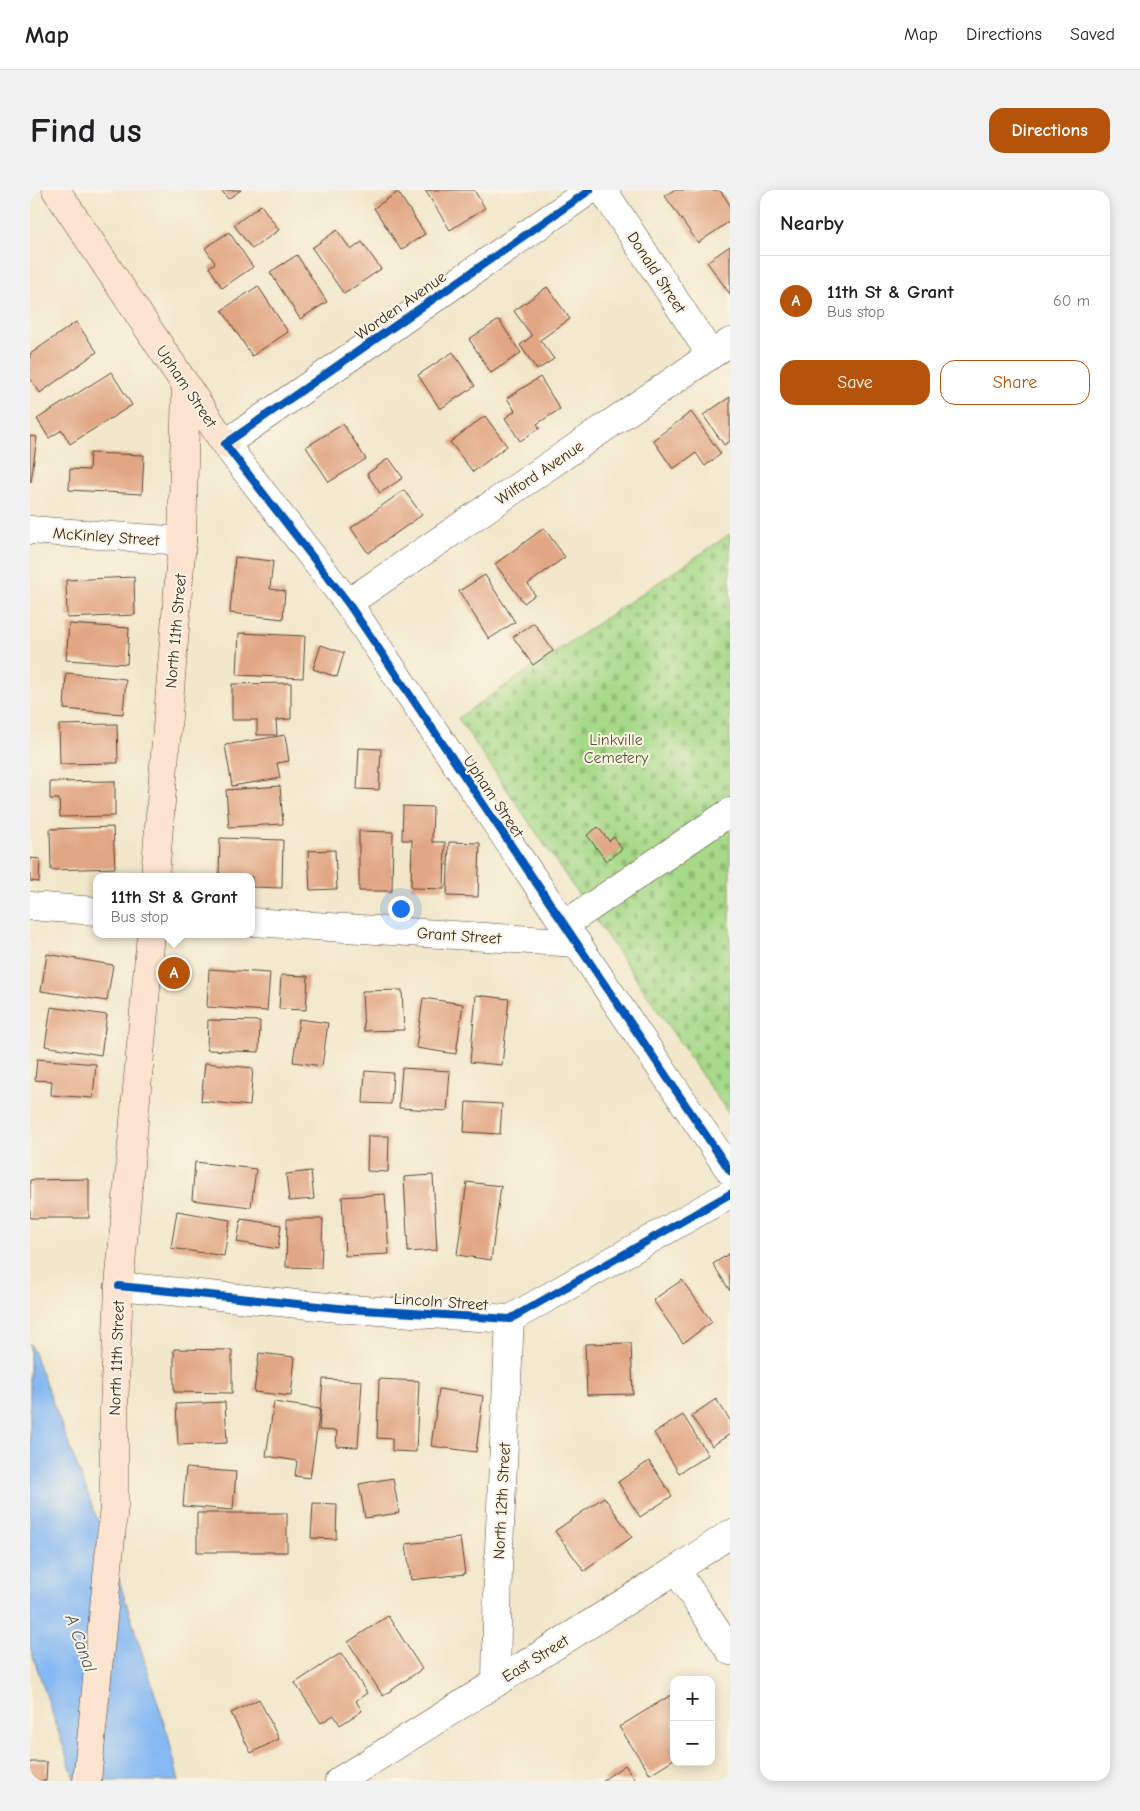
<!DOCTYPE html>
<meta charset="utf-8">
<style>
:root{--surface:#fff;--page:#f2f2f2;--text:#202124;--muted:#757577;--line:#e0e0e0;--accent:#b45309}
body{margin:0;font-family:"Comic Neue",sans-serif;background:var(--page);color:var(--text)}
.controls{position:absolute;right:15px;bottom:15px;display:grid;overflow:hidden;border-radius:10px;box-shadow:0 2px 12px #0003}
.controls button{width:45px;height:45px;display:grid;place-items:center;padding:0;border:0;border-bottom:1px solid var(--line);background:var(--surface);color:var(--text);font:25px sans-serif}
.you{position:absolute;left:370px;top:718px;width:18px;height:18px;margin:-12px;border:4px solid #fff;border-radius:50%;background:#1a73e8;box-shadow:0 0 0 8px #1a73e833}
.badge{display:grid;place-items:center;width:32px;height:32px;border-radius:50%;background:var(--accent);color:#fff;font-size:16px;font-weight:700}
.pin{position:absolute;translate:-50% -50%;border:2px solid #fff;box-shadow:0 1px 5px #0006}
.popup{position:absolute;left:63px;top:683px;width:162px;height:65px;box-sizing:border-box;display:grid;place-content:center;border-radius:10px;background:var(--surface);filter:drop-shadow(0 1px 4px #0005);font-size:16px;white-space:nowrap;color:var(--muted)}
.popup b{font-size:19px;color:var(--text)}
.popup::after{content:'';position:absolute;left:50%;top:100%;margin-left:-10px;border:10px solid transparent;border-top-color:var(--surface)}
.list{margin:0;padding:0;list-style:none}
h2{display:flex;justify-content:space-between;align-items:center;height:65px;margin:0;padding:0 20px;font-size:21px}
h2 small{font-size:16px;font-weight:400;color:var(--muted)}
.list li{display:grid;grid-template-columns:32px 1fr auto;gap:15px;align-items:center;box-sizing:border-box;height:90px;padding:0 20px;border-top:1px solid var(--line)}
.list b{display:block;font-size:19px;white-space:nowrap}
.list p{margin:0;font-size:16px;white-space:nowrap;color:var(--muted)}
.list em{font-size:16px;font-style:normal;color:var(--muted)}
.actions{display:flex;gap:10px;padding:15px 20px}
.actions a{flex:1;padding:11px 0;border:1px solid var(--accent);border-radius:15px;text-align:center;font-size:18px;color:var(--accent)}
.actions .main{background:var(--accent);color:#fff}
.map{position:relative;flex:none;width:700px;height:1591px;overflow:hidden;border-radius:15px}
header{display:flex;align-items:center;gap:30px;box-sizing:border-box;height:70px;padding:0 25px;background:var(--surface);border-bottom:1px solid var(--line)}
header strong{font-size:24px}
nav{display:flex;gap:28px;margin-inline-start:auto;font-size:18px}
.intro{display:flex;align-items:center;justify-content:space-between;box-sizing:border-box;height:120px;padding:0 30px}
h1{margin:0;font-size:35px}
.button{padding:12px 22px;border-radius:15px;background:var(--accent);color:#fff;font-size:18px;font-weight:700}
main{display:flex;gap:30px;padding:0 30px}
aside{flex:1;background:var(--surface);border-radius:15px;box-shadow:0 2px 12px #0003}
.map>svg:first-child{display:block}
.cemetery{fill:url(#cemetery-stones);stroke:#708253}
.water{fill:#86b9f3;stroke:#607288}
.building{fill:#e1a683}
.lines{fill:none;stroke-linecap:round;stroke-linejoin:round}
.minor-casing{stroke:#564638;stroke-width:29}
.secondary-casing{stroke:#564638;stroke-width:29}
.minor{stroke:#fff;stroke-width:28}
.secondary{stroke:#fde4d0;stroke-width:28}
.cycleway-casing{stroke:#fcf5e5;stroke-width:11}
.cycleway{stroke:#0057b8;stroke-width:8}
.labels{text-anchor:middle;stroke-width:4;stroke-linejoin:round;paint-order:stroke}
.street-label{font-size:16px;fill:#3b2a1e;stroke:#fcf5e5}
.park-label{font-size:16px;fill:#565638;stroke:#fcf5e5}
.water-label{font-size:18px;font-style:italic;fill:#52555e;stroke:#fcf5e5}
</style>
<header>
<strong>Map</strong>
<nav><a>Map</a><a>Directions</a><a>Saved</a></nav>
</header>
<div class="intro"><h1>Find us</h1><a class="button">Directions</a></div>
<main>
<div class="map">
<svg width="700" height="1591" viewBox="0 0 700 1591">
<defs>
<pattern id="cemetery-stones" width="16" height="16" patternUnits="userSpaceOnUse" patternTransform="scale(1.25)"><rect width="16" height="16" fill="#a6d988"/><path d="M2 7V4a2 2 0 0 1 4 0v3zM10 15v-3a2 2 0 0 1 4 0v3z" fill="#90ba75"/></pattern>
</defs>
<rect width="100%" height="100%" fill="#fcf5e5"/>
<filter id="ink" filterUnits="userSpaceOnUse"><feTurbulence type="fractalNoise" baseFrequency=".02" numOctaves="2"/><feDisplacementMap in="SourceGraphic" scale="10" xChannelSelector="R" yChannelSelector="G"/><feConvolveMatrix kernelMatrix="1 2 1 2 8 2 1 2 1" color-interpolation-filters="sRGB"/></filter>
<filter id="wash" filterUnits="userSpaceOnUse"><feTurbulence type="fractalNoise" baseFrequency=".0096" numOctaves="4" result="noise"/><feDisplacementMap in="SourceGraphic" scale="20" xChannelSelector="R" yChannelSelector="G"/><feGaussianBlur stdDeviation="1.12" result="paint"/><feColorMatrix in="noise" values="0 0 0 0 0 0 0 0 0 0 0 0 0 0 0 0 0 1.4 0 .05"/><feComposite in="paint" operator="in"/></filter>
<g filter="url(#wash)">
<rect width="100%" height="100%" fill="#f2e7cb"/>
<path class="cemetery" d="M700,344v582l-272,-398z"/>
<path class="water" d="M0,1153l80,209 58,183 11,46h-104l-45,-134z"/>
<g id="blocks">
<g class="building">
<path d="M191,0h20l-13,9z"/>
<path d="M395,0h49l11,18 -35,22z"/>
<path d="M644,0h46l10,15v16l-32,22 -33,-47z"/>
<path d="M368,2l27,42 -24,16 -27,-42z"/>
<path d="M231,15l18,25 -27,19 -18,-24z"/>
<path d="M307,40l14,20 11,-8 19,27 -37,25 -32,-46z"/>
<path d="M199,42l24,35 -31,21 -13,-21 6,-4 -10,-15z"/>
<path d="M700,56v48l-23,-32z"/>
<path d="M267,65l30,47 -27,17 -30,-47z"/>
<path d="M228,96l30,46 -36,24 -30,-46z"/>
<path d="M517,97l23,32 -30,21 14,19 -17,11 -17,-25 12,-9 -18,-25z"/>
<path d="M469,130l22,33 -30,20 -22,-34z"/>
<path d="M46,132l21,30 -57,41 -10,-15v-24z"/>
<path d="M423,162l22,34 -35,23 -22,-34z"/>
<path d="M81,182l21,33 -62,39 -8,-14 -13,8 -12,-19z"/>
<path d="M510,187l20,32 -23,15 3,4 -20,13 -15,-23 10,-7 -8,-13z"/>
<path d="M700,207v44l-6,4 -21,-30z"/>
<path d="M661,222l30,42 -16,12 -9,-13 -23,16 -20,-29z"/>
<path d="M455,226l22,30 -34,26 -23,-30z"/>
<path d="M313,234l23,35 -37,23 -23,-35z"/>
<path d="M0,246l7,1 -6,45 -1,-1z"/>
<path d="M60,263l54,2 -2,39 -73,-4 1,-21 19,1z"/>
<path d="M359,268l14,20 -23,15 -13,-19z"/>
<path d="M374,300l18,25 -54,38 -17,-25z"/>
<path d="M514,338l21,29 -37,27 7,11 -11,8 -29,-39z"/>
<path d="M205,367l38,4 -3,28 15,2 -2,28 -53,-6z"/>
<path d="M455,385l30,47 -26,17 -30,-48z"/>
<path d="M104,387l1,38 -68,3 -1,-38z"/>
<path d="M504,433l19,28 -20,14 -20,-28z"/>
<path d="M39,434l60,4 -2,36 -61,-4z"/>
<path d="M209,443l66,3 -2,42 -66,-3z"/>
<path d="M291,455l23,8 -7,24 -24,-8z"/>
<path d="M36,483l60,6 -3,35 -59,-5z"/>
<path d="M261,493v36l-15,1 1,15h-20v-15h-25v-36z"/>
<path d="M87,534l1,39 -58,1 -1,-39z"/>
<path d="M255,545l4,26 -12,2 3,15 -48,8 -7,-41z"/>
<path d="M329,558l22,1 -2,41 -22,-1z"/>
<path d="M85,591v35l-55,1 -1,-18h-9v-17z"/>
<path d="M250,596l3,38 -54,3 -3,-37z"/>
<path d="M373,616l30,1 -1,35h13l-1,47 -33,-1 1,-48h-10z"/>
<path d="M83,637l2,41 -64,2 -1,-41z"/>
<path d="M568,637l11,14 5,-4 8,12 -16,12 -19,-26z"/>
<path d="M329,641l34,1 -1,59h-33z"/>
<path d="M190,648l63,2 -1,48 -30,-1v-10h-33z"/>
<path d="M419,652l31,1 -2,54 -31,-1z"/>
<path d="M305,660l2,39 -27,1 -2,-39z"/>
<path d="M0,668l10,1 -1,23 -9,-1z"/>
<path d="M17,764l66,11 -6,36 -66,-10z"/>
<path d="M179,779l61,4 -3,38 -60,-4z"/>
<path d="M251,785l27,1 -2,34 -27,-1z"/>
<path d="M372,800l2,40 -40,1 -2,-40z"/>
<path d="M446,805l33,4 -7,66 -32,-3z"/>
<path d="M393,808l40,6 -7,50 -40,-6z"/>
<path d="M21,817l56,8 -6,40 -56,-9z"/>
<path d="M269,829l29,4 -6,43 -29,-4z"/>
<path d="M178,830l52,1 -1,31 -52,-2z"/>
<path d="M7,869l59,5 -3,34 -42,-3 1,-14 -17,-1z"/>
<path d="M175,873l48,5 -3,38 -49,-5z"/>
<path d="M372,878l48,3 -3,40 -48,-3z"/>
<path d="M335,881l28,2 -2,31 -28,-1z"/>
<path d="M436,912l36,2 -2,30 -36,-2z"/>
<path d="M338,946h21l-1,36 -21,-1z"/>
<path d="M165,972l61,7 -5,38 -59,-7z"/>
<path d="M281,981l3,28 -25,2 -3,-27z"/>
<path d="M403,985l4,75 -29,2 -4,-75z"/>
<path d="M59,989v39h-59v-38z"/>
<path d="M437,992l34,4 -10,74 -34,-5z"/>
<path d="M355,1004l4,60 -44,2 -3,-59z"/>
<path d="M147,1021l53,9 -6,36 -53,-8z"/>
<path d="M211,1029l40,6 -3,24 -41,-7z"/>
<path d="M257,1029h36l-2,49 -35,-1z"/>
<path d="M700,1063v38l-17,-27z"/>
<path d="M652,1090l30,42 -29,21 -30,-43z"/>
<path d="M601,1153l2,51 -46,1 -2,-51z"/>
<path d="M144,1159l58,1v43l-58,-1z"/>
<path d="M229,1163l36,4 -4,39 -37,-4z"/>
<path d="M293,1189l39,2 -4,66 -22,-1 1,-15 -18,-1z"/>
<path d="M349,1189l40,2 -3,71 -24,-1v-12l-15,-1z"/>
<path d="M409,1199l44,7 -7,56 -45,-6z"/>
<path d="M686,1209l14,21v14l-18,12 -21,-30z"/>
<path d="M195,1212l2,41 -49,2 -2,-41z"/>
<path d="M244,1212l46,7 -10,69 -15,-2 2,-15 -31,-5z"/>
<path d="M653,1225l25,40 -29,18 -25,-40z"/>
<path d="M619,1271l23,35 -32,21 -22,-35z"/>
<path d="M156,1278l50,4 -3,38 -50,-4z"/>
<path d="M363,1288l6,35 -34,5 -6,-34z"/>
<path d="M574,1307l28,40 -48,34 -29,-40z"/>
<path d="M283,1313l24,1 -1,35 -25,-1z"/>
<rect x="167" y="1323" width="90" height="39"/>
<path d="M430,1348l5,36 -54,6 -5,-36z"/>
<path d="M358,1426l34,53 -39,27 -35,-54z"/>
<path d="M311,1463l26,40 -11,8 6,10 -22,14 -6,-10 -13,8 -26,-40z"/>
<path d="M644,1503v66l-24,15 -31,-47z"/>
<path d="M229,1509l20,40 -28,14 -20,-40z"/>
<path d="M0,1572h17l-1,19h-16z"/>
<path d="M595,1575l11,16h-34z"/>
</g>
</g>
</g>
<g filter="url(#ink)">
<use href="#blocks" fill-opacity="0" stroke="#564638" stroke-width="1"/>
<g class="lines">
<g class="minor-casing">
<g id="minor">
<path d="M560,0l-365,254 123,159 382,568"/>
<path d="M573,0l108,165"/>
<path d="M0,340l152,11"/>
<path d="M318,413l382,-261"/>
<path d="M0,716l66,5"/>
<path d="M222,732l325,21"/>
<path d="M534,735l166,-113"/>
<path d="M89,1096l229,23 162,10 220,-125"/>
<path d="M646,1380l54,81"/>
<path d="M466,1493l2,-114 12,-250"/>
<path d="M309,1591l337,-211 54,-36"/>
</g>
</g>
<g class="secondary-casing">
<g id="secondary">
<path d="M26,0l169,254"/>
<path d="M125,687l27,-336 4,-156"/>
<path d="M57,1591l27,-275v-97l5,-123 32,-352"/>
</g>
</g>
<use href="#minor" class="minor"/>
<use href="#secondary" class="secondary"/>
<g class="cycleway-casing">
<g id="cycleway">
<path d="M560,0l-365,254 123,159 382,568"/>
<path d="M89,1096l229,23 162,10 220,-125"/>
</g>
</g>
<use href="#cycleway" class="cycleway"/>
</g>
</g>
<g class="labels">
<g class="street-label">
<text transform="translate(627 82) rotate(57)" y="6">Donald Street</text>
<text transform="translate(370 115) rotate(-35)" y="6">Worden Avenue</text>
<text transform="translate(157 196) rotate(56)" y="6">Upham Street</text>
<text transform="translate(509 282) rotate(-34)" y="6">Wilford Avenue</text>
<text transform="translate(76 346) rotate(4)" y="6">McKinley Street</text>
<text transform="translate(145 441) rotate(-85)" y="6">North 11th Street</text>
<text transform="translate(464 606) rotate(56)" y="6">Upham Street</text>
<text transform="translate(429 745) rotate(4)" y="6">Grant Street</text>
<text transform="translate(411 1111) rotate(4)" y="6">Lincoln Street</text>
<text transform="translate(86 1168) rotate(-88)" y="6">North 11th Street</text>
<text transform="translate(471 1311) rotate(-87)" y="6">North 12th Street</text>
<text transform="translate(505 1468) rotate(-32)" y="6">East Street</text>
</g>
<g class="park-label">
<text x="586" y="555">Linkville<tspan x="586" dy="18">Cemetery</tspan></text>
</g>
<g class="water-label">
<text transform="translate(51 1453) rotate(70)" y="6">A Canal</text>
</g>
</g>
</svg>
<div class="controls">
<button>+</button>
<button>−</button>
</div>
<div class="you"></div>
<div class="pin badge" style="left:144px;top:783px">A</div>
<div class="popup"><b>11th St &amp; Grant</b>Bus stop</div>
</div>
<aside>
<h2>Nearby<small></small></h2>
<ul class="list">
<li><span class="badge">A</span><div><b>11th St &amp; Grant</b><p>Bus stop</p></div><em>60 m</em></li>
</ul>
<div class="actions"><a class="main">Save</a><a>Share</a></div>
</aside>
</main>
